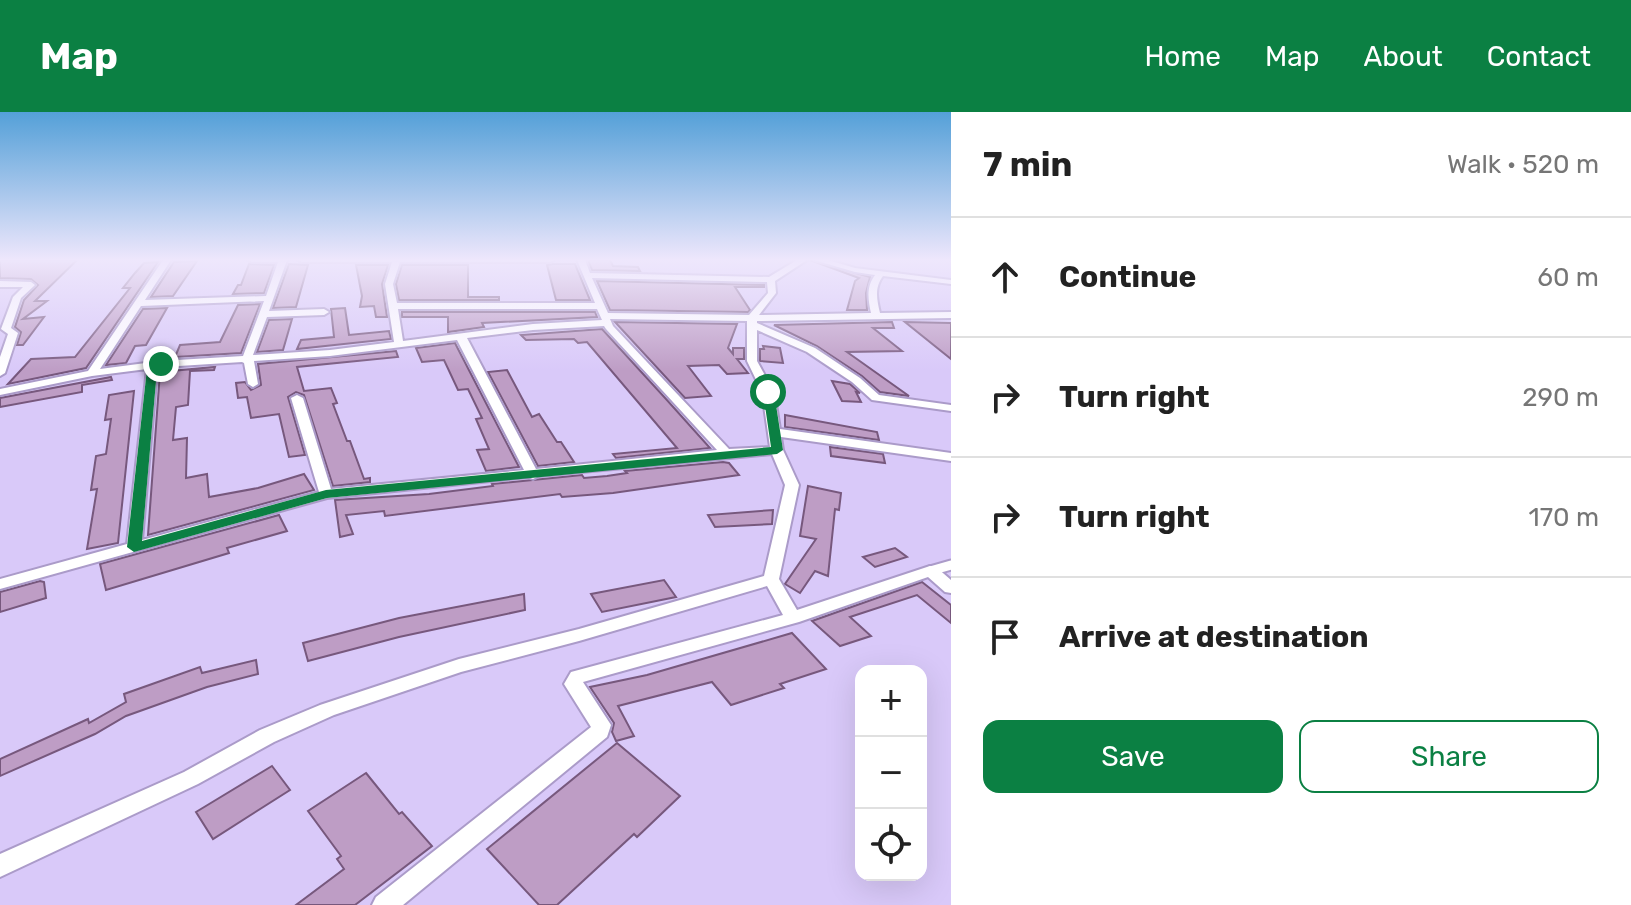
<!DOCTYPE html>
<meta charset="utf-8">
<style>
:root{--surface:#fff;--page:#f6f6f6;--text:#222;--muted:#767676;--line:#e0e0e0;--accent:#0b8043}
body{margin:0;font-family:Rubik,sans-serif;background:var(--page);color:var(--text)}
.controls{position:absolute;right:24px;bottom:24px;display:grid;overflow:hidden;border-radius:16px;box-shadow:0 8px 32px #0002}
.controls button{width:72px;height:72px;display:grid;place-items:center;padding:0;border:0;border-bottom:2px solid var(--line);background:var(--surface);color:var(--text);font:40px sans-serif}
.stop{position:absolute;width:24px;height:24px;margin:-18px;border:6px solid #0b8043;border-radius:50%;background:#fff}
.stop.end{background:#0b8043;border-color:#fff;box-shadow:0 2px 8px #0008}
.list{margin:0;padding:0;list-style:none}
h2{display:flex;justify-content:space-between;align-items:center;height:104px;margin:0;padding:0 32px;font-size:34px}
h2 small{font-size:26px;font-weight:400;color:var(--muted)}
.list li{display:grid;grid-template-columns:52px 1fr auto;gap:24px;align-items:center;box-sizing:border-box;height:120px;padding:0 32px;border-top:2px solid var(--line)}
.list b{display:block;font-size:30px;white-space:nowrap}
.list em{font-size:26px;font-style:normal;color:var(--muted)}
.actions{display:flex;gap:16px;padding:24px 32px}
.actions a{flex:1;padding:18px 0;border:2px solid var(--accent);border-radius:16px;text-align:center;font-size:28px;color:var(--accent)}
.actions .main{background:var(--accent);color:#fff}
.icon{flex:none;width:44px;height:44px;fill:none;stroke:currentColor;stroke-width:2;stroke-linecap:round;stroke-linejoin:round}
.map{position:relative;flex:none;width:951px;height:793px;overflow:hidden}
header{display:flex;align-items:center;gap:48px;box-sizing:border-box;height:112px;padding:0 40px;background:var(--accent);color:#fff}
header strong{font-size:38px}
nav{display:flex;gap:44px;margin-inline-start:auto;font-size:28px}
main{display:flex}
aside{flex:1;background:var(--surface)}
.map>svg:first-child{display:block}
.building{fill:#be9dc5;stroke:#77587d;stroke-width:2}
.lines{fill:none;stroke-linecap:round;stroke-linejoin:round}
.service-casing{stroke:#ab9bc9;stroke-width:13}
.minor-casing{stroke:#ab9bc9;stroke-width:4}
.service{stroke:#fff;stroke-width:9}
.minor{fill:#fff;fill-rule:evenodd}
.route{fill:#0b8043}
</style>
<header>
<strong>Map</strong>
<nav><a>Home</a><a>Map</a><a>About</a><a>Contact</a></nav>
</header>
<main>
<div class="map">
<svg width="951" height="793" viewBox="0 0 951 793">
<rect width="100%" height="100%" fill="#d9c9f9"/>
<g class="building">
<path d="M0,148h77l-42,41h12l-24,18 21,-2 -21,28h-6l4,-13 -6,-5 9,-27 14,-15 -7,-6 -31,-1z"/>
<path d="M588,148h22l3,6 25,1 2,4 -48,-1z"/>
<path d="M810,148l60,17 -4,16 1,17h-20l8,-29 4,-3z"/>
<path d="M197,149l-24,35 -22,1 23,-35z"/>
<path d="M158,150l-72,106 -78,16 23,-25 44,-2 55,-69h-7l12,-15 9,-10z"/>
<path d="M249,152l25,1 -10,28 -31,1 5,-9h3z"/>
<path d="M289,152l19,1 -12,42 -23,1z"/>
<path d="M553,152h22l15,36h-34l-9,-35z"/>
<path d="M356,153h32l-6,19 5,33h-11l-2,-11 -14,1 2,-11z"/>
<path d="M402,153h66v32h31v3h-100l-3,-16z"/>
<path d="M597,169l167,4v2h-29l15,23 -2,2 -138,-2z"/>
<path d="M260,192l-19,49 -66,4 5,-12 40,-3 18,-37z"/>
<path d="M167,196l-21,37 -11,1 -9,17 -20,2 37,-56z"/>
<path d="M345,196l4,27 40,-4 2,8 -94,10 4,-9 33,-3 -3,-28z"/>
<path d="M402,200h193l2,5 -115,6 2,4 -36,5v-15h-46z"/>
<path d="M292,207l-9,31 -26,2 12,-32z"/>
<path d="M615,210l122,2 -9,24 5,6v-6h11v11h-7l11,14 -21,1 -8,-9 -31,1 23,30 -26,2z"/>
<path d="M892,210l2,6h-21l29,23 -55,1 62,44 -29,-4 -18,-16 -45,-30 -43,-21z"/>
<path d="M905,210l46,1v36z"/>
<path d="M602,217l64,70 44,49 -94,10 -3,-4 64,-6 -90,-106 -9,1 -4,-4 -48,1 -5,-5z"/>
<path d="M455,231l2,4 62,120 -33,4 -9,-21 12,-1 -13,-30 6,-1 -14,-29 -10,1 -14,-30 -22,2 -6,-14z"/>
<path d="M763,234l17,2 3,15 -23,-2v-12h4z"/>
<path d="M396,239l2,6 -101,10 7,24 27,-3 6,15 -4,1 14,37h3l14,38 6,-1v4l-37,4 -29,-91 -8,-3 -8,5 17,58 -16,2 -10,-43 -28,4 -4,-21 -9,1 -2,-15 9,-1 6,8 10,-5 -3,-21z"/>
<path d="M215,255l-1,3 -24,1 -2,34 -12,2 -3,33 14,-2 -1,40 21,-4 2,23 49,-9 46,-14 10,16 -166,45 12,-163z"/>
<path d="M507,258l25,47 7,-3 18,28h4l13,20 -36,4 -50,-94z"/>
<path d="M111,265l1,3 -30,5v7l-82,15v-9z"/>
<path d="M832,269l18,3 10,9 -4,-1 5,10 -19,-1z"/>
<path d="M134,279l-16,152 -31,6 10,-60 -6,1 5,-34 10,-2 5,-35 -6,1 4,-25z"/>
<path d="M785,303l92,17 2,8 -94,-13z"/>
<path d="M830,335l53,7 2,9 -54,-7z"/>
<path d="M723,350l6,1 10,12 -126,18 -51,4 -2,-3 -175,22 -1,-5 -38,4 7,19 -13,3 -5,-37 94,-6 64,-8 -1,-2 90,-9 2,3 23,-2 20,-3 -2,-2z"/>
<path d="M808,374l33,7 -2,17 -4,-1 -7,67 -13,-5 -15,22 -15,-9 31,-45 -16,-3z"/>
<path d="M773,398l-1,14 -57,3 -7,-12z"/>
<path d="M279,403l8,16 -60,17 2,5 -123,37 -6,-26z"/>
<path d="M895,436l12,9 -32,10 -12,-10z"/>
<path d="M664,468l12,17 -74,15 -11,-18z"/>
<path d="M40,469l4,1 2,16 -46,14v-20z"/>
<path d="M922,470l29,23v18l-34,-28 -67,22 21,19 -31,10 -28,-25z"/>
<path d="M524,482l1,16 -126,27 -91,24 -5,-18 96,-25z"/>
<path d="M792,521l34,36 -46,15 4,4 -53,17 -19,-23 -94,24 16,30 -18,5 -4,-9 2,-9 -24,-36 57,-12z"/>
<path d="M256,548l2,14 -51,13 -81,29 -31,18 -95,42v-17l88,-40 1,4 37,-21 -2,-8 76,-27 2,6z"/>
<path d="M617,631l63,53 -43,41 -3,-3 -77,71h-18l-52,-56z"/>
<path d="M272,654l18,24 -77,49 -17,-27z"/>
<path d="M366,661l33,41 3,-2 30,34 -77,59h-59l48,-36 -7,-10 4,-3 -33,-45z"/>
</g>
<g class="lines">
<g class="service-casing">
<path id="service" d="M930,459l21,-6"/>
</g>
<g class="minor-casing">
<g id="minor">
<path d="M163,148h8l-26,40 121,-4 12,-34h-26l-4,-2h39l-18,51 55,-2 5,3 -5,3 -57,2 -14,38 77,-5 64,-8 -9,-58 7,-22h-90l-4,-2h256l-4,2h-150l-7,22 4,19h198l-18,-43h8l5,13 179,4 28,-17h10l-32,21 1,12 -17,22 112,-2c-3,-14 -5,-26 4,-38l-20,-3 -41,-12h14l27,8 96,12v4l-68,-8c-9,12 -6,24 -3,37l71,-1v6l-194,3v2l58,25 45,30 19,17 72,10v6l-79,-11 -20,-18 -45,-30 -50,-22v31l17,31 6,37 171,24v8l-170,-24 2,13 16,35 -20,94 18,31 133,-44 6,1 15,13v13l-6,-1 -17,-15 -129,45 -216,60 28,43 -4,12 -204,168h-31l4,-8 215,-170 -27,-43 7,-12 212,-57 -16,-29 -188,55 -118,31 -127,43 -60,27 -76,42 -198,93v-23l184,-82 76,-42 60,-25 139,-46 120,-30 185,-53 21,-91 -13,-31 -233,22 -6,3 -5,-2 -201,21 -327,91v-10l127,-35 20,-175 -55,7 -92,19v-6l88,-18zM592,166l175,4 1,11 -19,22 -141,-2zM264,189l-21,55 -82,5 -61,8 41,-63zM398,197h199l5,11 -69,4 -130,17zM610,207l137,2v40l15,31 8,55 -41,2 -116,-123zM604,214l2,3 111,121 -181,19 -69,-131 66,-8zM457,228l67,130 -193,19 -28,-91 -6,-3 -6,3 28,94 -177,48 15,-170 6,-3 79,-5 2,1 4,21 5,3 5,-3 -4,-23 76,-5z"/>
<path d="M0,169l31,1 4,3 -14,13 -10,30 7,5 -13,40 -5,3v-19l8,-23 -7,-5 12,-32 10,-10h-23z"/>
</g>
</g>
<use href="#service" class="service"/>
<use href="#minor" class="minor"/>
</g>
<linearGradient id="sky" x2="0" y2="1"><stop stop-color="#54a0d8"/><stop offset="0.57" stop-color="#eee7fc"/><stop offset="1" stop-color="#eee7fc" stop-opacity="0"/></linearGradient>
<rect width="951" height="259" fill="url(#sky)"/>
<path class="route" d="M161,249l5,3 -9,6 -15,171 184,-51 445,-43 -8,-55 5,-3 6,3 9,58 -6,4 -450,44 -193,54 -7,-5 20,-178z"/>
</svg>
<div class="controls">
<button>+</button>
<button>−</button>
<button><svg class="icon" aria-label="locate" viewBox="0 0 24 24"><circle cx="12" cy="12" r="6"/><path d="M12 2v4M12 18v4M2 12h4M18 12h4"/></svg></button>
</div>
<div class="stop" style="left:768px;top:280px"></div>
<div class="stop end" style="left:161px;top:252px"></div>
</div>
<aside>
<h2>7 min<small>Walk · 520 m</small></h2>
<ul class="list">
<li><svg class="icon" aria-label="ahead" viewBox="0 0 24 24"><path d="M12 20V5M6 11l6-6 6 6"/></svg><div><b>Continue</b></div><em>60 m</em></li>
<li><svg class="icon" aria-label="right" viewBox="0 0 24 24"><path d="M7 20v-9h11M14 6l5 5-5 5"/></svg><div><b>Turn right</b></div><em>290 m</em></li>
<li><svg class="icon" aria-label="right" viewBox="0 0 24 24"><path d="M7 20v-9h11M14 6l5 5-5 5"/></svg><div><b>Turn right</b></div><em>170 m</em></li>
<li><svg class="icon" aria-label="arrive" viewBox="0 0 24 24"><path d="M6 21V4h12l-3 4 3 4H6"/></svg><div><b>Arrive at destination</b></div></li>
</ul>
<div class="actions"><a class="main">Save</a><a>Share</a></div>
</aside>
</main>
